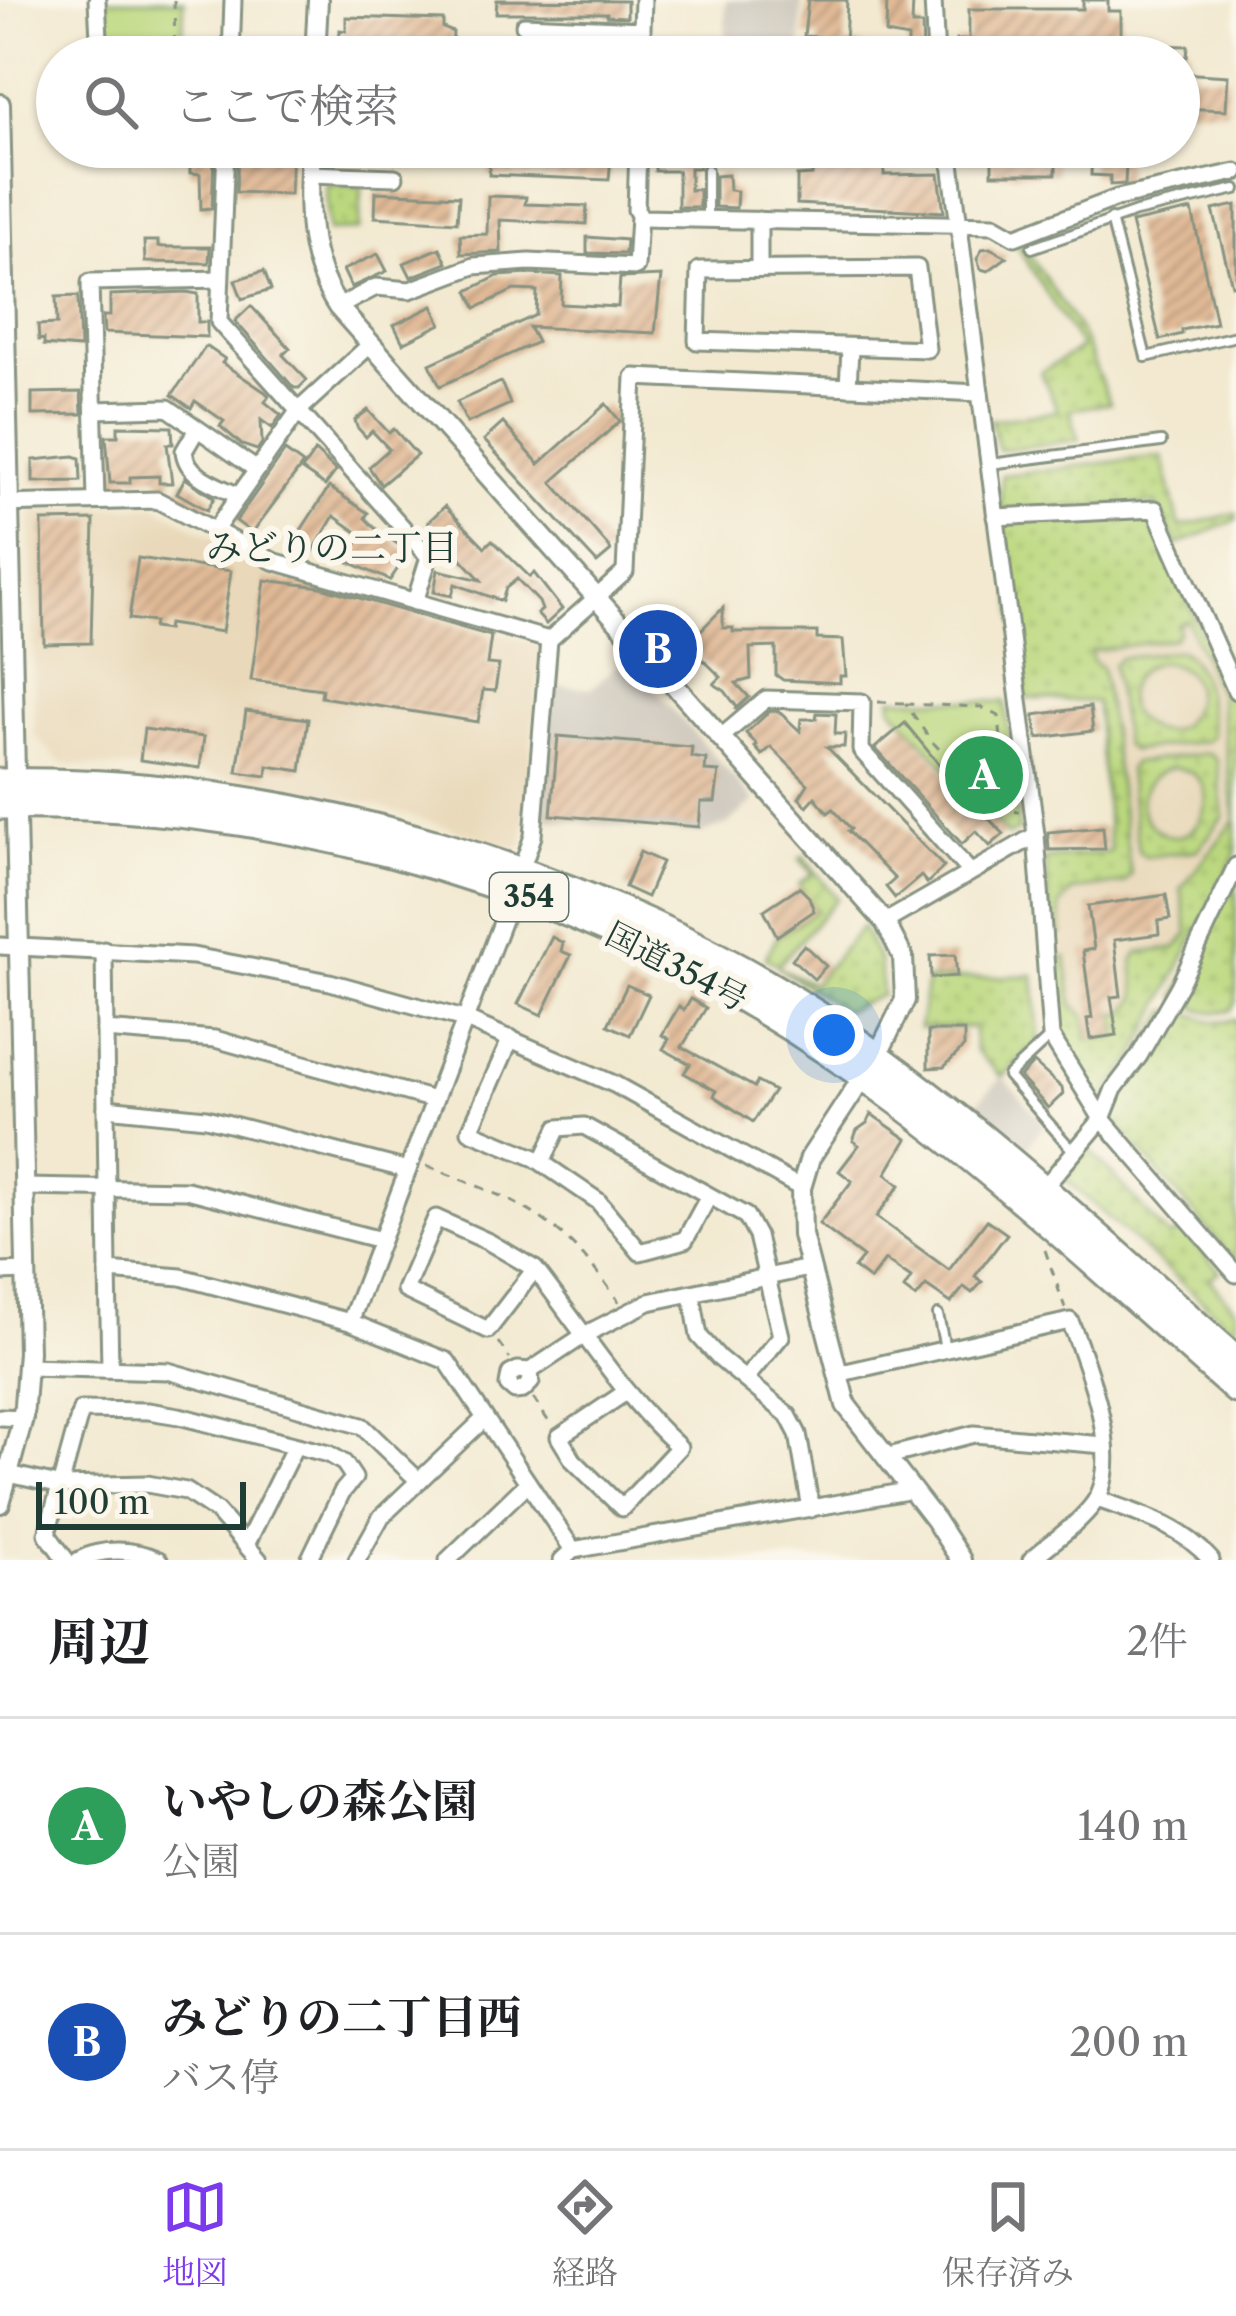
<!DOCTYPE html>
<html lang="ja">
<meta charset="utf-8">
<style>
:root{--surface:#fff;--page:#f2f2f2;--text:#202124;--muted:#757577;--line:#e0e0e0;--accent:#7c3aed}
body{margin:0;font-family:"Libre Caslon Text","Noto Serif JP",serif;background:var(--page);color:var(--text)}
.scale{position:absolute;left:36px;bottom:30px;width:210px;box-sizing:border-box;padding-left:12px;border:6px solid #1f3d34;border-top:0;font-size:33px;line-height:42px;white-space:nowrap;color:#1f3d34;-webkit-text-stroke:9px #fbf7ec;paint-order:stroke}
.you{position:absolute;left:834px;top:1035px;width:42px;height:42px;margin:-30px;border:9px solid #fff;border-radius:50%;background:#1a73e8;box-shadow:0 0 0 18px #1a73e833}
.badge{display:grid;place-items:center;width:78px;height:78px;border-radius:50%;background:var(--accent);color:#fff;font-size:39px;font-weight:700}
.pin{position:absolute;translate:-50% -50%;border:6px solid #fff;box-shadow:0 3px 12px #0006}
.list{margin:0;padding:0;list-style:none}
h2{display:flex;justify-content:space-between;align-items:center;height:156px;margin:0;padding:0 48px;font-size:51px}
h2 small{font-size:39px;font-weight:400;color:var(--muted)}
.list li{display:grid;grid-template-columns:78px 1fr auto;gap:36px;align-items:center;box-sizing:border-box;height:216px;padding:0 48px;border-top:3px solid var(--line)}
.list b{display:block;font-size:45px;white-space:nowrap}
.list p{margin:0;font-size:39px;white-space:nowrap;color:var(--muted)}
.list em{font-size:39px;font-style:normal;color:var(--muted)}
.icon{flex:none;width:66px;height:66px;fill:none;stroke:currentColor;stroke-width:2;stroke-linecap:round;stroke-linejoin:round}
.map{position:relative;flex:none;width:1236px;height:1560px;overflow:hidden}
.search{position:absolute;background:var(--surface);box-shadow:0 3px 9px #0004;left:36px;right:36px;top:36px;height:132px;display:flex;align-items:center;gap:30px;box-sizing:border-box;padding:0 42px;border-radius:66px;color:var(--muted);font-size:45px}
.sheet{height:588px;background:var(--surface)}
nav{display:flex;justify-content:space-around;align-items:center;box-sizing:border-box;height:168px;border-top:3px solid var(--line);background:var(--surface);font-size:33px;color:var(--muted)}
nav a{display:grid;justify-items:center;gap:6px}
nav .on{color:var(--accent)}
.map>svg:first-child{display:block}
.built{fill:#e9d9ba}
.industrial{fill:#c9c3b8}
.grass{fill:url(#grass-dots);stroke:#6d8a59;stroke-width:3;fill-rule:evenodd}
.park{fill:#bbd87e;stroke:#6d8a59;stroke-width:3}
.garden{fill:url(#garden-furrows);stroke:#6d8a59;stroke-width:3}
.building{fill:url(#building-hatch)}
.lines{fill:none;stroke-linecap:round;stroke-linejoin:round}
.service-casing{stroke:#889382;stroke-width:14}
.minor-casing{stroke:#889382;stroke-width:21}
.tertiary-casing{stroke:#889382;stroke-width:24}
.trunk-casing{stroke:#889382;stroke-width:33}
.path{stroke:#889382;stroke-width:3;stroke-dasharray:9 9;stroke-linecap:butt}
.service{stroke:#fff;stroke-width:8}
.minor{stroke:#fff;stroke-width:15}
.tertiary{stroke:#fff;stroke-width:18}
.trunk{stroke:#fff;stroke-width:27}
.labels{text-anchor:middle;stroke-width:12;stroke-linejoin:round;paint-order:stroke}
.shield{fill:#fbf7ec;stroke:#61756b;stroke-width:3}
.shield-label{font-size:30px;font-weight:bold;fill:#1f3d34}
.street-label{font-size:33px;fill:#1f3d34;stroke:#fbf7ec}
.neighbourhood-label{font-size:36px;fill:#1f3d34;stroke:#fbf7ec}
</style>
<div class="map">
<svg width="1236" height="1560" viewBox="0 0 1236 1560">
<defs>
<pattern id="grass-dots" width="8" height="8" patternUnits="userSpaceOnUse" patternTransform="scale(3)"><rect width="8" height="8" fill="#bbd87e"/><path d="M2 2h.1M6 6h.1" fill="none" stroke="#a0ba6e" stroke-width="1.8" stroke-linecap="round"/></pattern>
<pattern id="garden-furrows" width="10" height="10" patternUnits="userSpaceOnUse" patternTransform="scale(3)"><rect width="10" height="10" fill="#bbd87e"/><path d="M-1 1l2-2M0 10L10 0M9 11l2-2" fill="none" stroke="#a0ba6e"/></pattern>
<pattern id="building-hatch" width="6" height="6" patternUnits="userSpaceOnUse" patternTransform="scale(3)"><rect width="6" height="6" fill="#e1ba97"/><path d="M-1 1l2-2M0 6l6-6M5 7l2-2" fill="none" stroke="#b6987c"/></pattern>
</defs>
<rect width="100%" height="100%" fill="#fbf7ec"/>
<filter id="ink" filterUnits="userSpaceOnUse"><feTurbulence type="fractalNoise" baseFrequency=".00833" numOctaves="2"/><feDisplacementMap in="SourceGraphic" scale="24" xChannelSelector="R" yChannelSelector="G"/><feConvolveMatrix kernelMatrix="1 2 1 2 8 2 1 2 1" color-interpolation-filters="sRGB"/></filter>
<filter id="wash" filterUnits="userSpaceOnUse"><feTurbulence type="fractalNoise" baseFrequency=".004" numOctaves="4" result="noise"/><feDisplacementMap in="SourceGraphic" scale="48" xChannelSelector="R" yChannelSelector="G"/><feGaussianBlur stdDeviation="2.7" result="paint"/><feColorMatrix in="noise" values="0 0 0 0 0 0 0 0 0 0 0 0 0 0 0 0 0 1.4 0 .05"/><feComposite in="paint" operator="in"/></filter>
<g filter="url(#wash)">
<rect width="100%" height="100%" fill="#f2e9d0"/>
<g class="built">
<path d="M155,506l115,61 268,78 2,5 -18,196 -6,2 -148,-45 -96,-19 -81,-12 -128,-8 -28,-28 -4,-221 5,-5z"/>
<path d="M1152,519l84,186v149l-101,202 -77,-21 -1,-78 -9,-71 29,-31 33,-3 -14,-150 -88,-181z"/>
</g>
<g class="industrial">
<path d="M726,0h76l-2,57h-75z"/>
<path d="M626,657l128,144 -26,23 -28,10 -158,-15 11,-133 39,2z"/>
<path d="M1002,1077l43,47 -18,24 -53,-42z"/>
</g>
<g class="grass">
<path d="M326,184l36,3 -3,43 -31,1z"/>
<path d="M1023,244l57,87 30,72 -40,7 9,30 -80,10 -8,-30 67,-9 -17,-39 40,-24 -64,-102z"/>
<path d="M1162,456l18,71 56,-14v7l-59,25 -21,-41 -151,6 -5,-6 2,-29z"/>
<path d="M1148,516l88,189v149l-101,202 -33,44h-5l-39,-65 -1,-78h9l7,49 12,10 3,24 30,-3 -3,-22 11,-2 11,-15 -4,-37 5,-8 38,-5 12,-15 -7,-44 54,-69 -16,-126 -32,-74 -10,5 2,6 -6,8 -82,12 1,10 10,7 29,207 -7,8 -52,8 -12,15 2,28 -11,3 -6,-78 65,-7 -14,-150 -72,-4 -20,-171 4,-6z"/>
<path d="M1181,650c25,15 28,58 31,85l-6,6 -74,10 -8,-6 -11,-80 7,-7zM1158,662c71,4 26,101 -19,59 -24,-22 -7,-52 19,-59z"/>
<path d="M1208,753l9,7 7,56 -26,34 -52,7 -8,-6 -10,-81 5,-7zM1172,768c64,3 25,100 -20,58 -23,-22 -6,-52 20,-58z"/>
<path d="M1236,875v126l-5,9c-21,7 -37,-3 -55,-13z"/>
<path d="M862,927l17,34 3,34 -37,16 -68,-44 36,17z"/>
<path d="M1034,975l5,66 -37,36 -27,-27 -1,-23 -55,1 8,-48z"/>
<path d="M1168,1011c29,-2 38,18 68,8v243l-124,-144 9,-30z"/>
<path d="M1088,1148l81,89 16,-6 35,40 -11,8 27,30v22l-172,-153z"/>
</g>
<g class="park">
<path d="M105,0h79l-2,57h-72z"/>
<path d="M892,698l113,4 14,128 -11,6 -116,-129z"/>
</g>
<path class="garden" d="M803,856l34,42 -58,67 -14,-7 12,-21 39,-26 -17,-27 14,-10 -13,-15z"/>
<g id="blocks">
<g class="building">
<path d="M497,0l130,1v16l-20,-1v-3h-111z"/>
<path d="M808,0h39l-2,45h19v12h-46l1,-20 -15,-1z"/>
<path d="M887,0h26l-1,25h10l1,26 -15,-1v-12l-22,-4z"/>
<path d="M1083,0h25v11h13v46h-164v-17h12v-31h114z"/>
<path d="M346,17l97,3v8l10,4 -1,15 -113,-4 1,-13 6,1z"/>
<path d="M495,40l54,5 51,-3v15l-105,-1z"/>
<path d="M1146,45l42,1 -1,11h-42z"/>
<path d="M1179,73l49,3 -2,34 -47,-2z"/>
<path d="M331,147h61l-1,15 -60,-3z"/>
<path d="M813,147h71v28l55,-1 5,38 -147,-8v-28l15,-1z"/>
<path d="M961,147h95v27h-64v-14h-29z"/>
<path d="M1092,147h35l-2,37 -15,1v-9l-19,-1z"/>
<path d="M655,149l44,3v16h-9v22l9,-1v18h-21v-36h-23z"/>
<path d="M252,150l40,3 -2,41 -54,-2 2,-37 14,1z"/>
<path d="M490,151l121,5 -2,24 -120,-5z"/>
<path d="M199,157h15l-2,51 -11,1 -1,-35 -10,-1v-14z"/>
<path d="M728,175l1,15 8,1 -1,17 -21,-1v-31z"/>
<path d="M376,192l83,4 -2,26 -82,-5z"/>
<path d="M488,196l38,1 -1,7 62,2 -1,18 -86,-4 1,32 -40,2 -1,-19 27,-1z"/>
<path d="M1236,205v79l-4,1 -19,-75z"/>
<path d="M1192,210l24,113 -34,7v4l-22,6 -29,-117z"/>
<path d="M587,237l39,3 -1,14 -38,-1z"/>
<path d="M144,241h14v5l5,1h47l-1,16 -64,-1z"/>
<path d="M440,248l7,15 -36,14 -7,-14z"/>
<path d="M990,248l17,9 -19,14 -7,-2 -4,-10 5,-10z"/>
<path d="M378,254l9,17 -36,16 -8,-17z"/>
<path d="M264,271l7,19 -29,9 -7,-19z"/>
<path d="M529,274l33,2 -1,28 57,3 2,-29 41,-2 -6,57 -126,-6 8,15 -97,44 -10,-22 106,-49 1,-24 -23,-1 -38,18 -8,-17 30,-15z"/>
<path d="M186,292l12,2v28h9v15l-103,-4 -1,-17h7v-21z"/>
<path d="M78,296l2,52 -36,-3v-6l-5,1 -1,-15 19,-1 -1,-27z"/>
<path d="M251,306l39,42 -7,7 24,25 -8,8h-5l-59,-67z"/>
<path d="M433,306l8,18 -38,19 -9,-18z"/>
<path d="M206,346l19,13 -3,4 43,29 4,4 -4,6 16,13 -9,13 -11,-8 1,23 -5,7 -15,-5 -22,-19 4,-5 -29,-20 -4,7 -19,-13z"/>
<path d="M501,382l9,22 -43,19 -10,-21z"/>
<path d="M81,392l1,22 -50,1v-22z"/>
<path d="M606,404l14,17 -68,61 57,65 2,4 -14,12 -113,-123 19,-17 36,41z"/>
<path d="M368,410l21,23 5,-4 23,26 -36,30 -12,-18 20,-18 -17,-18 -6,6 -9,-10 -2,-7z"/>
<path d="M118,426l54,1 1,17h-6l5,39h-13v-7l-29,1v6h-20l-4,-47h12z"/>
<path d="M285,451l18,13 -51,69 -16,-12z"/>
<path d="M315,451l21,20 -11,15 -23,-16z"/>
<path d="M74,456l6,2 1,23 -48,1v-22z"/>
<path d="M185,478l29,20 -7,12 -30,-17z"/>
<path d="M329,487l39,26 -3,5 11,11 33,23 -19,28 -41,-18 12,-27 -27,-19 -23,39 -19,-11z"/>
<path d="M445,506l40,41 7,-7 38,37 4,-4 28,36 -16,15 -9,-10 5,-4 -3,-8 -22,-23 -11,9 -4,13 -47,-17 -3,12 -18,-4 4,-22 43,10 -53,-58z"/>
<path d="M94,520l-3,123 -47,1 -2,-123z"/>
<path d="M138,558l93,13 -9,61 -54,-8 -1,6 -14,-2 1,-6 -25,-3z"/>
<path d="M265,580l56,7 170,49 -4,28 12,1 -4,26 -12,-1 -5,32 -157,-25 1,-8 -71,-9z"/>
<path d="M723,608v20h10v4h84v7l26,1 3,36h-6v7l-57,-3 -7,-5v-28l-26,1 1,31 -15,4 13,14 -14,13 2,-3 -12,-16 -11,-7 7,-7 -34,-33z"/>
<path d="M1090,707l3,24 -55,7 -4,-23z"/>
<path d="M246,711l62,8 -7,52 -33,-5 -1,10 -30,-4z"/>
<path d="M770,711h8l22,20 1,-12h15l1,-6 19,1 -1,20h10l-1,13h-17l117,120 -17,16 -6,-7 -26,22 -9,-11 9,-8 -47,-48 3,-2 -18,-20 -5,4 -13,-16 -8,9 -8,-8 9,-14 -37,-37 -9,8 -7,-8 2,-2 -11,-12z"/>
<path d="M905,723l54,66 45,45 -14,12 -14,-15 -14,13 -87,-96z"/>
<path d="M144,729l60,8 -4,31 -60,-8z"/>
<path d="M558,736l134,11 -1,10 15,2 -1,12 14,1 -4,30h-14l-2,25 -148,-12z"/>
<path d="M1103,827l2,22 -56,1 -1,-18z"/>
<path d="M640,852l22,10 -15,35 -22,-10z"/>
<path d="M799,887l10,10 5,14 -37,25 -13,-26z"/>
<path d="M1166,895l4,24 -12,2 1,13 -45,6 7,56 -10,1 6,38 -27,4 -3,-20 5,-1 -9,-67 11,-2 -6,-43z"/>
<path d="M552,937l11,6 -2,8 10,4 -29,60 -24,-11z"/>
<path d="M804,945l22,21 -12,13 -22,-20z"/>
<path d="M955,955l2,21 -26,2 -1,-22z"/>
<path d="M627,985l22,10 -19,40 -22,-10z"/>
<path d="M691,999l15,9 -24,39 72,40 3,-5 17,9 -21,31 -39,-26 2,-5 -32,-18 6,-9 -27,-15 6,-10 -7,-4 17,-29 5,4z"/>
<path d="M928,1031h36v16l-20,20 -16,1z"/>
<path d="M1034,1063l28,25 1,6 -15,14 -28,-31z"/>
<path d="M871,1114l36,25 -21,35 14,11 -24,32 73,53 38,-50 20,14 -32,42 7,6 -10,11 -8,-6 -13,16 -25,-17 -10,12 -12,-9 7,-11 -26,-18 -15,20 -16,-12 9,-11 -44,-33 33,-43 -13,-10 20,-26 -6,-4 4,-11 10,-7z"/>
</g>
</g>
</g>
<g filter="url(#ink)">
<use href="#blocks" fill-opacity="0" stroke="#889382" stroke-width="3"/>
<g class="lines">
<g class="service-casing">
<g id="service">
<path d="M707,218v-48"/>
<path d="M1111,219l35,138 90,-21"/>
<path d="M1032,248l104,-36 100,-23"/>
<path d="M990,464l171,-22"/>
<path d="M1050,1037l-42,39 66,76"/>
<path d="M938,1315l7,33"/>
</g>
</g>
<g class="minor-casing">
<g id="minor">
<path d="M97,0l3,57"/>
<path d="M933,0l3,57"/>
<path d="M524,25l118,5"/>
<path d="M231,57l2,-57"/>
<path d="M641,57l2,-57"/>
<path d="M226,147l-7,175 210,235 -14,45"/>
<path d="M638,147l-2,63 6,8 352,7 21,12 102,-39 119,-26"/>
<path d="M949,147l87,688 15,201 51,83 134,155"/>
<path d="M310,174l85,3"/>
<path d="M759,220v49"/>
<path d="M917,268l10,81 -230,-8 2,-71z"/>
<path d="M338,307l38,-20 34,3 64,-24 55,-4 107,5 3,-51"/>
<path d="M848,387l2,-38"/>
<path d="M94,410l74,-2 89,62"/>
<path d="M197,429l-13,22c3,26 33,34 55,45"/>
<path d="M96,501l-6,-219 130,-3"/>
<path d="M0,504l157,-4 116,61 276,79 76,-68 9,-195 346,16"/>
<path d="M995,517l160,-8 81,182"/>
<path d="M215,530l84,-120 71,-65"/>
<path d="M720,738l46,-39 96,3 -1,48 109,122"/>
<path d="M520,873l13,-37 16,-196"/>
<path d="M885,922l151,-87"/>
<path d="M0,946l193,10 137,26 134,37 150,65 187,104"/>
<path d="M104,950l4,321 73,6 169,45 97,39 126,189"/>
<path d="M105,1030l110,9 219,61"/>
<path d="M511,1038l-41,93 65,27 63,43 42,51 45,-12 24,-44"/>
<path d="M106,1108l100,10 202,52"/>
<path d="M542,1162l16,-34 26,-2 162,90 11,20 24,100 -34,41"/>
<path d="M24,1187l163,3 194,50"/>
<path d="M1043,1189l59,-70 12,-30 25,-33 40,-70 57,-120"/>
<path d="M436,1218l53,24 46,27 -47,61 -83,-40z"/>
<path d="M535,1269c47,60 87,127 144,178l-57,61 -49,-48 -14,-23 67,-45"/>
<path d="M108,1271l2,96"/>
<path d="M0,1272l26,-1"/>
<path d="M692,1295l7,41 20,22 69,57 10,19 13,75"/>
<path d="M350,1322l164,-431"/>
<path d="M28,1367l140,4 194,55 57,55"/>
<path d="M530,1371l-12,-1 -8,4 -2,11 7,6 8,-1 8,-8 -1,-11 56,-37 63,-32 160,-34"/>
<path d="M837,1374l233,-53c17,44 55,138 24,182 -16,22 -43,39 -63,57"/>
<path d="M0,1417l23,1"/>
<path d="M885,1457l89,-23 130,11"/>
<path d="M9,1474l53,12 85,-2 39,7 30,20 43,49"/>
<path d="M1097,1499c42,15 84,26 114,61"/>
<path d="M246,1545l49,-99"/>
<path d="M66,1560l-19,-26 34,-124 67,1 31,5 150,38 15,9 10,15 -12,14 -33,68"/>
<path d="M79,1560c24,-13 55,-11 80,0"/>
<path d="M357,1560l24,-43 104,-99"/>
<path d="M448,1560l80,-77"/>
<path d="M562,1560l11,-10 340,-60"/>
</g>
</g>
<g class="tertiary-casing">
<g id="tertiary">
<path d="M315,57l3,-57"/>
<path d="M0,104l28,1248 -5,66 -23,85"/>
<path d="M311,147c-3,58 -6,109 27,160l547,615 18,35 2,43 -28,56 -67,102 -9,30 1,47 44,170 89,115 26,40"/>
</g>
</g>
<g class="trunk-casing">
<g id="trunk">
<path d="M0,783c280,-7 613,91 844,250 140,97 265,215 392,327"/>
<path d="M0,805c297,-5 593,85 838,253 143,97 269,217 398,331"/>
</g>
</g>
<g class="path">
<path d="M174,0l1,57"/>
<path d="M115,37l10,20"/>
<path d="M878,702l26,1"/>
<path d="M1006,801h-19l-58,-63 -23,-34 75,3 18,9 7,85 4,10 9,1"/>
<path d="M427,1166c96,38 131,48 192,136"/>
<path d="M1045,1250l20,58"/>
<path d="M498,1342l12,17"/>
<path d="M533,1398l18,27"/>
</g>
<use href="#service" class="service"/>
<use href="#minor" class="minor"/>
<use href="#tertiary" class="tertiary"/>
<use href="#trunk" class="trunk"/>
</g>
</g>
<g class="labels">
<rect class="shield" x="490" y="873" width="78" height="48" rx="9"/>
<g class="shield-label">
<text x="529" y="907">354</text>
</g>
<g class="street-label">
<text transform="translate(677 966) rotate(27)" y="12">国道354号</text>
</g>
<g class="neighbourhood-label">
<text x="332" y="560">みどりの二丁目</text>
</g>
</g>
</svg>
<div class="scale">100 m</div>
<div class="you"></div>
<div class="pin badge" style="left:984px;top:775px;background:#2e9e5b">A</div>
<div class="pin badge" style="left:658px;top:649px;background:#1a4fb4">B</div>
<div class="search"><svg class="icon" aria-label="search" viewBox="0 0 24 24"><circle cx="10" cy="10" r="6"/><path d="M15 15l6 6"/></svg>ここで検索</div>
</div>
<section class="sheet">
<h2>周辺<small>2件</small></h2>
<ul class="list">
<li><span class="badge" style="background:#2e9e5b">A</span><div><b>いやしの森公園</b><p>公園</p></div><em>140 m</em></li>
<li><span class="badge" style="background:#1a4fb4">B</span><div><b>みどりの二丁目西</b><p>バス停</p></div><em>200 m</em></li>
</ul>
</section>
<nav>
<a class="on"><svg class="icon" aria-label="map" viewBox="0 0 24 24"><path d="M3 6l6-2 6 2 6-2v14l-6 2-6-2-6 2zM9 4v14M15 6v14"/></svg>地図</a>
<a><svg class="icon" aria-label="directions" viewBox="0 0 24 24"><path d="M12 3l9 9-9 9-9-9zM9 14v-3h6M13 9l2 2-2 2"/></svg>経路</a>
<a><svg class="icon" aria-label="saved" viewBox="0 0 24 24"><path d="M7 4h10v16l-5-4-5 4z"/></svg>保存済み</a>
</nav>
